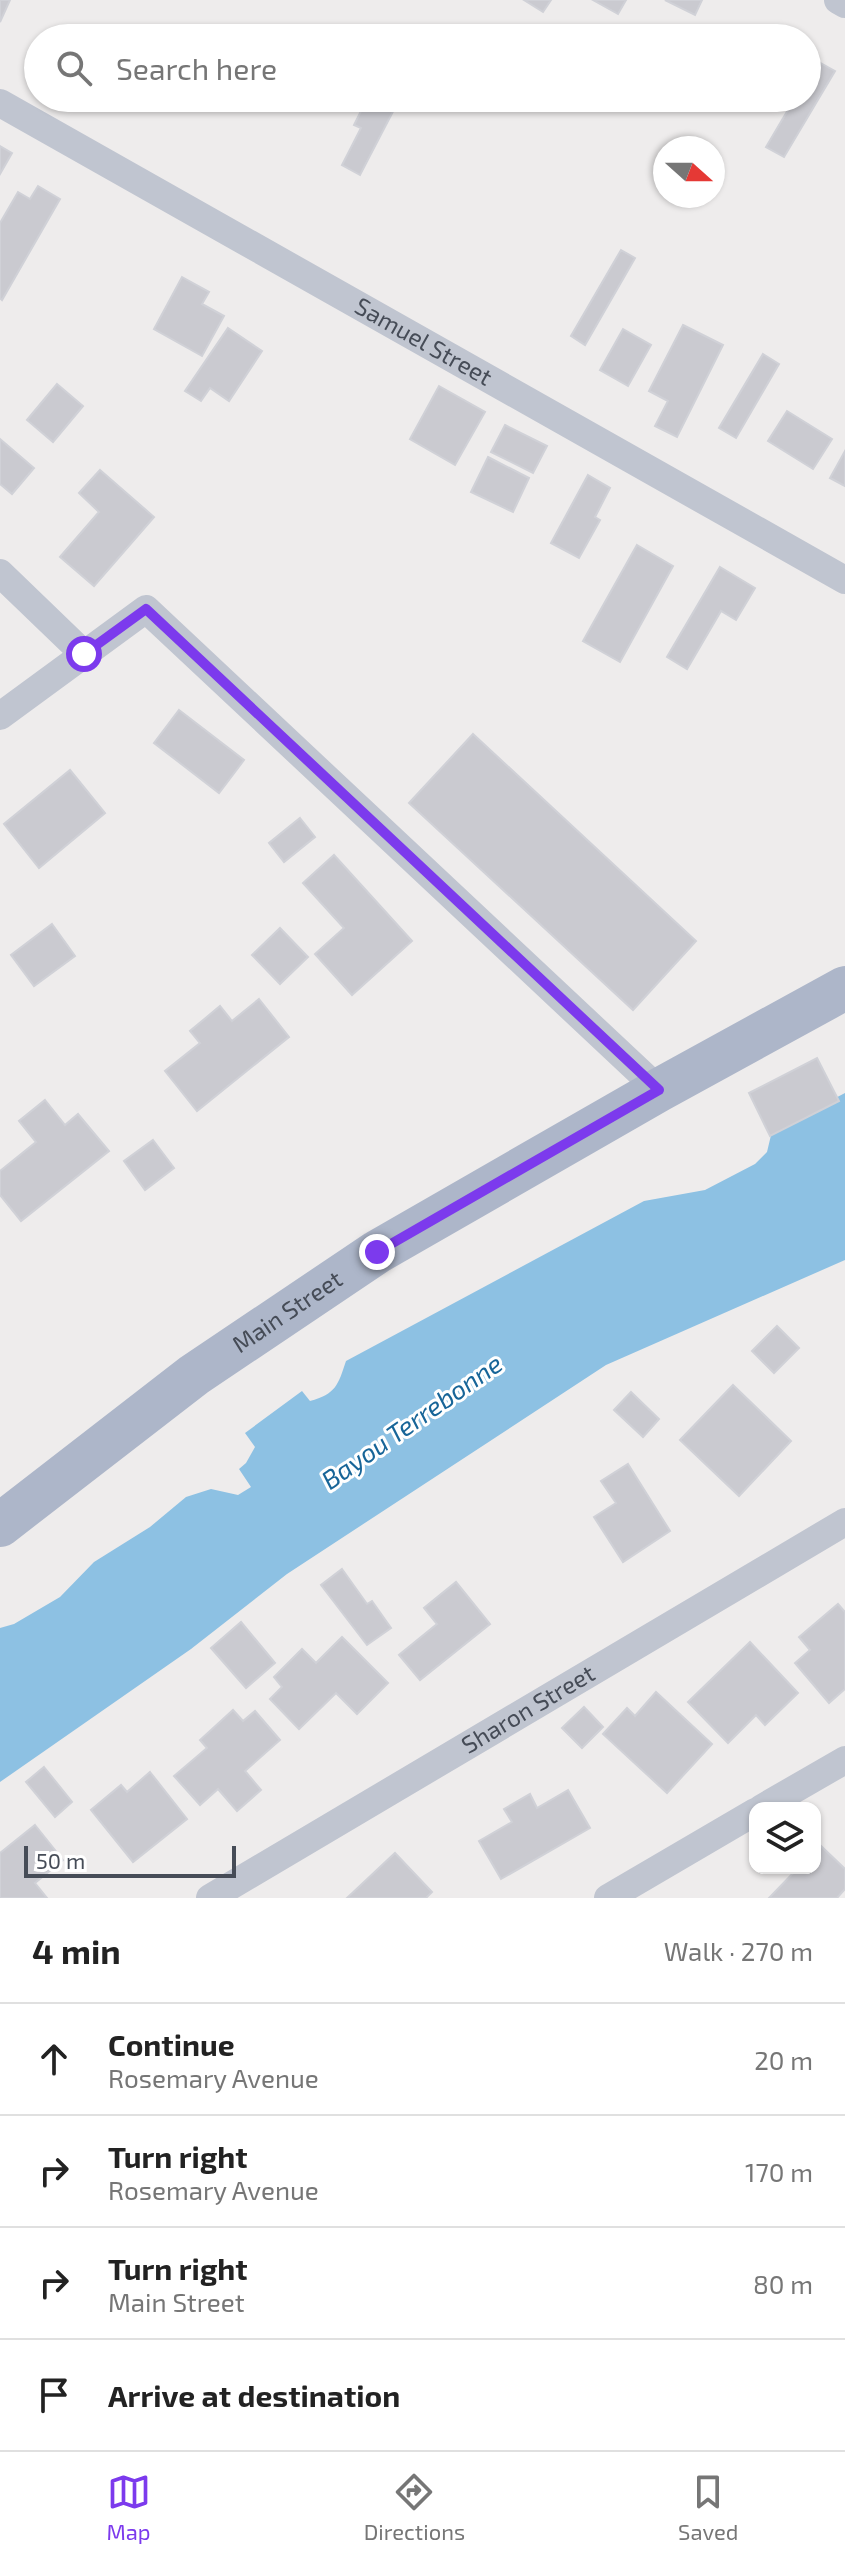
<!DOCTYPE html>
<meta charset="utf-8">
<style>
:root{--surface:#fff;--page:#f2f2f2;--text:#222;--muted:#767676;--line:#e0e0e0;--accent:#7c3aed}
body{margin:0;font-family:"Exo 2",sans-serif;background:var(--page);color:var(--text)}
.controls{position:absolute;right:24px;bottom:24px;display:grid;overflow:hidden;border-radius:16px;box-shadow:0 2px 6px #0004}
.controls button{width:72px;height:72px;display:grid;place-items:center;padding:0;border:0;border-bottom:2px solid var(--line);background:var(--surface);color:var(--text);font:40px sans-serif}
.compass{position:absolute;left:653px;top:136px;width:72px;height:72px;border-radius:50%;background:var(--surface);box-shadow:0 2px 6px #0004;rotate:111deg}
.scale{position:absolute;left:24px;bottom:20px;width:212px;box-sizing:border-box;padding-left:8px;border:4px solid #464c57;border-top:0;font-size:22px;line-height:28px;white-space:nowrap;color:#464c57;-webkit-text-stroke:6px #fff;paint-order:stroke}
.stop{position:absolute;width:24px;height:24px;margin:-18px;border:6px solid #7c3aed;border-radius:50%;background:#fff}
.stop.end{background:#7c3aed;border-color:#fff;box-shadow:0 2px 8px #0008}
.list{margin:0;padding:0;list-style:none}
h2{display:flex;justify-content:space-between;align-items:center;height:104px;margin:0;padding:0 32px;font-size:34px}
h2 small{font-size:26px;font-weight:400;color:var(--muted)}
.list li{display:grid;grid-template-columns:52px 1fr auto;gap:24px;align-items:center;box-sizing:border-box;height:112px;padding:0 32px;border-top:2px solid var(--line)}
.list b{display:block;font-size:30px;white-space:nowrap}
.list p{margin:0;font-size:26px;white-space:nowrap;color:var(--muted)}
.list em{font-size:26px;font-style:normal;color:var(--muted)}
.icon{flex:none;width:44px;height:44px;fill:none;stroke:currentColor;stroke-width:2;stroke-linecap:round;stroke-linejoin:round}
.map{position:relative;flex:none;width:845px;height:1898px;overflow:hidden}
.search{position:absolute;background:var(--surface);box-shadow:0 2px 6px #0004;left:24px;right:24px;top:24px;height:88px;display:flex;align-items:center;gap:20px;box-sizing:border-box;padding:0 28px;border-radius:44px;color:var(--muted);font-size:30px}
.sheet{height:552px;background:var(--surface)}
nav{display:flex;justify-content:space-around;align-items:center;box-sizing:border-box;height:112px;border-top:2px solid var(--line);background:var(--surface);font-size:22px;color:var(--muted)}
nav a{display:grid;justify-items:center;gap:4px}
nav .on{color:var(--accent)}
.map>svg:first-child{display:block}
.water{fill:#8dc1e3}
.building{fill:#cacad0;stroke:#d0d1d7;stroke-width:2}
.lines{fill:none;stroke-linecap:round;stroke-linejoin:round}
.street{stroke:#c0c5d0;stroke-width:28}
.primary{stroke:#adb6c9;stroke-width:44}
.route{stroke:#7c3aed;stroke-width:10}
.labels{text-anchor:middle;stroke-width:6;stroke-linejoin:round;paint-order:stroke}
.street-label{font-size:24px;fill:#464c57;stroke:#fff}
.water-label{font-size:26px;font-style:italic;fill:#176598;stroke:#fff}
</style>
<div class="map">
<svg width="845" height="1898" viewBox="0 0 845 1898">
<rect width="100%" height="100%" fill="#eeecec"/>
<path class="water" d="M845,1093v167l-239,105 -319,209 -96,75 -191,133v-154l14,-4 46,-27 34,-35 56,-35 36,-30 25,-8 27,6 13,-8 -12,-18 7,-6 9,-16 -10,-14 57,-42 8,10c26,-7 28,-16 36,-40l298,-160 61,-11 50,-26 12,-12 5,-21z"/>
<g class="building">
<path d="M0,0h10l-10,22z"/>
<path d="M524,0h27l-8,12z"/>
<path d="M593,0h33l-8,14z"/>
<path d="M665,0h37l-7,15z"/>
<path d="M136,28l18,10h-23z"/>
<path d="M817,61l18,10 -51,86 -18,-10 29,-49h12v-20z"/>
<path d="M118,98h20l-5,8z"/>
<path d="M381,98h19l-40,77 -18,-10 19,-37 -7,-3 13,-26 10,5z"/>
<path d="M0,146l12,7 -12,21z"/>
<path d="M38,186l22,13 -58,101 -2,-2v-75l18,-31 12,7z"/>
<path d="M621,250l14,8 -50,87 -14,-9z"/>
<path d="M182,277l27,15 -7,12 22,12 -22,40 -48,-27z"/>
<path d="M683,325l40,20 -46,92 -22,-11 13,-25 -19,-10z"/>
<path d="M228,328l34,23 -33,50 -19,-13 -9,13 -16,-10z"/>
<path d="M623,329l28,16 -23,41 -28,-16z"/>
<path d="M763,354l16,10 -43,74 -17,-10z"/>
<path d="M57,384l26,22 -30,36 -26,-22z"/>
<path d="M439,386l46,26 -30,53 -45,-26z"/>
<path d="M787,411l45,28 -19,30 -45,-28z"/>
<path d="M505,425l42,21 -14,27 -42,-21z"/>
<path d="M0,439l34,29 -22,26 -12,-10z"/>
<path d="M845,451v35l-15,-8z"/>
<path d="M488,457l41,21 -16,34 -42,-20z"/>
<path d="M100,470l54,47 -60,69 -34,-29 39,-45 -20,-19z"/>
<path d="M588,475l22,13 -15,29 5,3 -21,38 -28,-15z"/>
<path d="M637,545l36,21 -53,96 -37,-21z"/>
<path d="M720,567l35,21 -19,32 -15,-9 -34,58 -20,-12z"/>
<path d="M179,710l65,50 -25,33 -65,-50z"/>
<path d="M473,734l223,207 -63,69 -224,-207z"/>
<path d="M70,770l35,43 -66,55 -35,-44z"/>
<path d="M300,818l15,19 -31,25 -15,-19z"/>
<path d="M334,855l78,86 -60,54 -37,-41 29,-26 -41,-45z"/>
<path d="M52,924l23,32 -41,30 -23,-31z"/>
<path d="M280,928l28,29 -28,27 -28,-29z"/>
<path d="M259,999l30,38 -92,74 -32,-40 35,-28 -10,-12 30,-25 12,15z"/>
<path d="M817,1058l22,43 -69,35 -21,-43z"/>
<path d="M45,1100l20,25 13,-11 31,37 -88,70 -21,-26v-24l36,-29 -17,-21z"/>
<path d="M153,1140l21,28 -29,22 -21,-29z"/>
<path d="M777,1326l22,22 -25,25 -22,-22z"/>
<path d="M733,1385l58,56 -52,55 -59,-56z"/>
<path d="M631,1392l28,27 -16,18 -29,-27z"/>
<path d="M628,1464l42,67 -47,31 -29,-45 22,-14 -15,-22z"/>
<path d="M342,1569l25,35 5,-3 19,27 -24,17 -46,-60z"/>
<path d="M456,1582l34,42 -70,56 -21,-25 38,-31 -13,-16z"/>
<path d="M838,1604l7,8v77l-16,14 -34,-40 15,-13 -11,-13z"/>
<path d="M241,1622l34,41 -29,25 -35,-40z"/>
<path d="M342,1637l46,46 -31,31 -21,-21 -37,36 -29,-30 12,-12 -8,-10 28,-28 14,14z"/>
<path d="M750,1642l48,51 -33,32 -9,-10 -28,28 -40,-41z"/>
<path d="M656,1692l56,52 -45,49 -64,-59 24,-26 8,8z"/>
<path d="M584,1707l19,20 -21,21 -20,-20z"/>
<path d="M233,1710l10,11 12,-10 25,29 -35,31 16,19 -24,21 -19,-22 -18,16 -26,-29 33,-28 -7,-8z"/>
<path d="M44,1767l28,35 -17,15 -29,-35z"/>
<path d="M150,1772l37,47 -54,43 -42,-52 30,-25 6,7z"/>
<path d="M568,1790l22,38 -89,51 -22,-38 33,-19 -8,-13 26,-15 7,14z"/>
<path d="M35,1825l28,35 -28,23 12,15h-47v-45z"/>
<path d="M820,1845l25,24v20l-8,9h-68l29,-30h17v-18z"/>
<path d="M395,1853l37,39 -6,6h-79z"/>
</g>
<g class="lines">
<g class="street">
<path d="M838,0l7,4"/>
<path id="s1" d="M0,103l845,477"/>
<path d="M0,573l84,81"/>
<path d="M0,716l146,-107 513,481"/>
<path d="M762,1808l83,-48"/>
<path id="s2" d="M210,1898l635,-376"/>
<path d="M608,1898l147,-86"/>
</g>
<path class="primary" id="s3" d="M0,1525l194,-150 183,-123 282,-162 186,-102"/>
</g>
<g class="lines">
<path class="route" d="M84,654l62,-45 513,481 -282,162"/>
</g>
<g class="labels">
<g class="street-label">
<text dy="8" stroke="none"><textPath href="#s1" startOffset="486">Samuel Street</textPath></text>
<text dy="8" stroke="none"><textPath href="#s3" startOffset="358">Main Street</textPath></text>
<text dy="8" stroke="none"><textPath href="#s2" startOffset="370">Sharon Street</textPath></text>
</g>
<g class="water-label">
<text transform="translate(412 1422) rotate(-35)" y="9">Bayou Terrebonne</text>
</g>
</g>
</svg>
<div class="controls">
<button><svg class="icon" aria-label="layers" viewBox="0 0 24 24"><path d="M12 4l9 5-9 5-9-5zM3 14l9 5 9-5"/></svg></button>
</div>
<svg class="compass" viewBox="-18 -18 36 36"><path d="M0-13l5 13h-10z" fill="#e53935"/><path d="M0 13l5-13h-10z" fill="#767676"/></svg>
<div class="scale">50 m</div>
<div class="stop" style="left:84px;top:654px"></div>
<div class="stop end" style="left:377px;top:1252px"></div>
<div class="search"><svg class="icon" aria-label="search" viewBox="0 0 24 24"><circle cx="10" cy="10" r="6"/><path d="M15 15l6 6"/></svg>Search here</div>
</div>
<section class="sheet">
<h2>4 min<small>Walk · 270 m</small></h2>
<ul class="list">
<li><svg class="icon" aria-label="ahead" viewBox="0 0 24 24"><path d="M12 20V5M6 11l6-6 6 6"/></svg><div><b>Continue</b><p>Rosemary Avenue</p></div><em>20 m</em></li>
<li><svg class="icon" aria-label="right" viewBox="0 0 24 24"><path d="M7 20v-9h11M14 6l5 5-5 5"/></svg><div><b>Turn right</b><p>Rosemary Avenue</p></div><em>170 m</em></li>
<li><svg class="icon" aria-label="right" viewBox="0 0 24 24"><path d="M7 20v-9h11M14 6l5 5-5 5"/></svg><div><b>Turn right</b><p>Main Street</p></div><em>80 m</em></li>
<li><svg class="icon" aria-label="arrive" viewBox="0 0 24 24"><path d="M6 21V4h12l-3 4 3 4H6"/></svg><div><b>Arrive at destination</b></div></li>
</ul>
</section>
<nav>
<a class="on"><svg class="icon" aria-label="map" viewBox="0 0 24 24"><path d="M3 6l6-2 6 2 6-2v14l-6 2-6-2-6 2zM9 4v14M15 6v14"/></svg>Map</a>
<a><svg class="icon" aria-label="directions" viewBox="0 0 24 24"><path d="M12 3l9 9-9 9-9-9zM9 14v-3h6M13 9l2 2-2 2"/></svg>Directions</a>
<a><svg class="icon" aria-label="saved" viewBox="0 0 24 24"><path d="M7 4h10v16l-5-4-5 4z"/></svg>Saved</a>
</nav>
